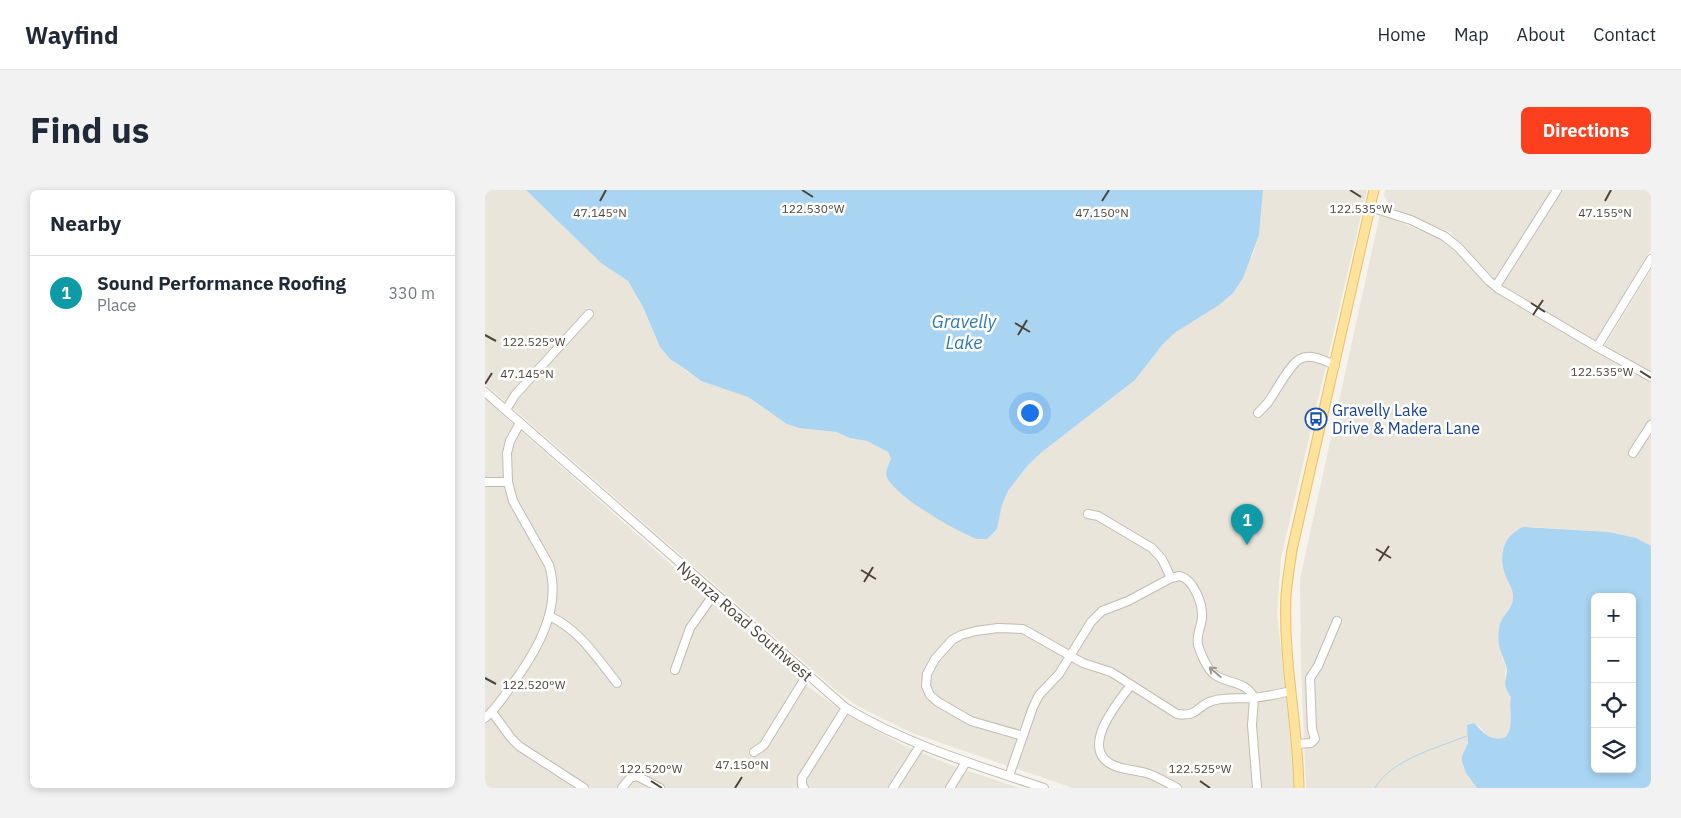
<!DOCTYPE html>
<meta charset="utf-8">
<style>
:root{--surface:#fff;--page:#f2f2f3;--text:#1f2937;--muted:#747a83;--line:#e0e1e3;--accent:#fc3f1d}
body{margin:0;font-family:"IBM Plex Sans",sans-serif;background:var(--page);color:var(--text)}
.controls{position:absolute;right:15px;bottom:15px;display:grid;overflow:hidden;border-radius:8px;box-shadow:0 2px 8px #0003}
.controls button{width:45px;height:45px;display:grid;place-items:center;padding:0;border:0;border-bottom:1px solid var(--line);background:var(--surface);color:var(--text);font:25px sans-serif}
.you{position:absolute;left:544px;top:222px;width:18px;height:18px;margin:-12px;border:4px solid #fff;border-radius:50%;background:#1a73e8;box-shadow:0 0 0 8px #1a73e833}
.badge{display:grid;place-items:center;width:32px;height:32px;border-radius:50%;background:var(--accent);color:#fff;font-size:16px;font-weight:700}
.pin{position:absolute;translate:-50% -41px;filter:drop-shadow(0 1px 2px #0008)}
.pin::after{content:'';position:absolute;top:26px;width:18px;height:15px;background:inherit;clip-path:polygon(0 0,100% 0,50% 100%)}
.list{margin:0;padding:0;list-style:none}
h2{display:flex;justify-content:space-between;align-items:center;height:65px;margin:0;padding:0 20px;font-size:21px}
h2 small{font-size:16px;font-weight:400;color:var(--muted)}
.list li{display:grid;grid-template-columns:32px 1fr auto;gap:15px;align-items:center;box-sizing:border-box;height:75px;padding:0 20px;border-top:1px solid var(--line)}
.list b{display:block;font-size:19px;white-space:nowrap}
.list p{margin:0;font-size:16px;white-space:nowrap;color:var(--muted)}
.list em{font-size:16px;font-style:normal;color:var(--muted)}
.icon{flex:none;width:28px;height:28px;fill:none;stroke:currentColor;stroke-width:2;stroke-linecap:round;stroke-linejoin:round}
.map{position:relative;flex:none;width:1166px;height:598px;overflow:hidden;border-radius:8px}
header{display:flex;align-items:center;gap:30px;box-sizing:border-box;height:70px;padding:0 25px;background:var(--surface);border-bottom:1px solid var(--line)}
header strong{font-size:24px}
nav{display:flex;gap:28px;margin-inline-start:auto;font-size:18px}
.intro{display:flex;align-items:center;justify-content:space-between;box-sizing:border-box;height:120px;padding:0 30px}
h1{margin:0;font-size:35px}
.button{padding:12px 22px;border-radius:8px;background:var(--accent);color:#fff;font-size:18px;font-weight:700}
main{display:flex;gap:30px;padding:0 30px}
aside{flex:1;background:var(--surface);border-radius:8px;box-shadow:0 2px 8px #0003}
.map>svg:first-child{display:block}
.residential{fill:#eae5da}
.water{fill:#a9d4f2;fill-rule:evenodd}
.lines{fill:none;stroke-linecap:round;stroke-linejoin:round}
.stream{stroke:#a9d4f2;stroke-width:1}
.minor-casing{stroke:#c2bbae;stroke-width:10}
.major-casing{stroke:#e6c16a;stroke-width:11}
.minor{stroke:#fff;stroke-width:8}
.major{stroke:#ffe39c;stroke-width:9}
.oneway{stroke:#9c9892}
.ticks{fill:none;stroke:#4b4439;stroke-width:2}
.labels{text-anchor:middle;stroke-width:5;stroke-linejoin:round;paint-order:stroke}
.transit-label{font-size:16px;fill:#164399;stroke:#fff;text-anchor:start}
.street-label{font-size:16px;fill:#4b4439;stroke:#fff}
.water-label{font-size:18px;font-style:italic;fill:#2e7ab2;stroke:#fff}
.ticks-label{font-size:12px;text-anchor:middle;fill:#4b4439;stroke:#fff;stroke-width:5;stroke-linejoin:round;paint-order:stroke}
</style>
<header>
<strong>Wayfind</strong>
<nav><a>Home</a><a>Map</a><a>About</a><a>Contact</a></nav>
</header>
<div class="intro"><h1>Find us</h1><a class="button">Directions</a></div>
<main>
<aside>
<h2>Nearby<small></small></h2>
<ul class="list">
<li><span class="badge" style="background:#0f9aa8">1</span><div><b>Sound Performance Roofing</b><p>Place</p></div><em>330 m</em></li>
</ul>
</aside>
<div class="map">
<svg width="1166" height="598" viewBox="0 0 1166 598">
<rect width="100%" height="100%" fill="#f6f3ec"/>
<g class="residential">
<path d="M0,0h41l75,73 27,18 15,26 17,40 10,12 25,18 6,4 47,16 22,16 29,15 37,4 14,6 17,3 16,8 5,3 3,7 -5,12 5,13 10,10 22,16 47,27 27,-8 5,-24 6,-14 20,-26 14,-13 93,-72 28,-36 13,-12 15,-10 61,-65 7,-22 4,-45h104l-86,368 -4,56 19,174h-223l-161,-55 -53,-26 -20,-14 -354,-309z"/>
<path d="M900,0h266v59l-56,92 -93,-54 -52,-55 -58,-23 -8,-13z"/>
<path d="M895,24l59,24 17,14 38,37 106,64 51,-83v276l-15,-8 -27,-6 -77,-5 -9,1 -8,3 -6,6 -7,14 2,21 8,17 2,9 -3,7 -5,7 -4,47 4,7 -1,13 6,18 -1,16 2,7 -2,11 -4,6 -6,2h-6l-7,-3 -5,-7 -8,-6 -6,2v18l-6,13v6l4,11 11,15h-171l-5,-124 -1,-85z"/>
<path d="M0,209l325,289 41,29 54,29 51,21 64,21h-535z"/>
</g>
<g class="water">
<path d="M41,0h737l-4,45 -16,43 -10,15 -14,12 -43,27 -13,12 -28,36 -93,72 -14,13 -20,26 -6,14 -5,24 -10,10h-10c-18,-6 -89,-46 -91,-65 0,-5 3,-10 5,-15l-3,-7 -21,-11 -17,-3 -14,-6 -37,-4 -12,-4 -39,-27 -47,-16 -16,-12 -15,-10 -10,-12 -17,-40 -15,-26 -27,-18z"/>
<path d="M1038,337l86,5 27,6 15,8v242h-174l-11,-15 -4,-11v-6l6,-13 -1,-18 7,-2c11,11 16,19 32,14 9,-13 2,-25 5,-40 -12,-17 -1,-19 -5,-32 -6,-16 -10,-23 -6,-41 3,-10 14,-17 13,-28 0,-9 -7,-16 -9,-25 -5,-19 0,-35 19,-44zM1110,407h37v172h-37z"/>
</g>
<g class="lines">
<path class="stream" d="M890,598c15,-28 64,-41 92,-52"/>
<g class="minor-casing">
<g id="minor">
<path d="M885,17l41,13 33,16 14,11 31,34 10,8 98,58 54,30"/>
<path d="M1011,96l61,-96"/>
<path d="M1112,157l54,-88"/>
<path d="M0,202l361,316c62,37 130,57 198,80"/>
<path d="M21,220l9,-15 74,-81"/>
<path d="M773,223c4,-4 8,-8 11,-12 7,-10 21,-37 31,-42 11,-6 25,2 35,6"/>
<path d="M1148,263l18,-28"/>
<path d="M0,292h23"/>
<path d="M603,324l10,2 54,32 10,11 9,19"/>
<path d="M64,426c30,13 48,42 68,67"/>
<path d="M190,480l15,-42 24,-34"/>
<path d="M646,495c-14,18 -54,66 -16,81 10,4 21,4 31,7 11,3 21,10 31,15"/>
<path d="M7,522l19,26 8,8 65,42"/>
<path d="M0,528c12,-10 20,-23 29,-36 24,-33 48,-75 35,-117l-36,-64 -5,-19 -1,-29 3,-12 10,-18"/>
<path d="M538,546l-52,-15 -33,-19 -8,-7 -4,-9 1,-12 8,-15 17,-19 9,-5 15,-4 22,-3 25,1 60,34 28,9 66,42c22,3 19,-8 35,-13 12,-4 27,-2 40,-3 13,-1 26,-4 39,-7"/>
<path d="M811,554l15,-1 4,-4 -3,-10 -2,-51 8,-12 19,-45"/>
<path d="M269,562l10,-7 43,-70"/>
<path d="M524,586l24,-69 6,-12 20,-21 32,-52 11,-11 26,-10 43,-23 9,-2c14,4 23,28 22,42 -1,9 -6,18 -4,27 3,9 9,24 17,30 13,9 32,6 39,23l-2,27 5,63"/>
<path d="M137,598l8,-10 7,-2 23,12"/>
<path d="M319,598l-2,-3v-7l44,-70"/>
<path d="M408,598l27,-42"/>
<path d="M465,598l16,-26"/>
</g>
</g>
<g class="major-casing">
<path id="major" d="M814,598c-1,-64 -16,-128 -13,-192 1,-15 4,-31 6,-46l82,-360"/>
</g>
<use href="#minor" class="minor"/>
<use href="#major" class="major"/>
</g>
<defs><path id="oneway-shaft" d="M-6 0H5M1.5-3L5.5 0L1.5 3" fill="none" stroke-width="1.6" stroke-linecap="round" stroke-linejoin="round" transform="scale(1.25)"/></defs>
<use class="oneway" href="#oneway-shaft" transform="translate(730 482) rotate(-139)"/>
<path class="ticks" d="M317,0l11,7M865,0l11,7M115,11l6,-11M617,11l7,-11M1120,11l6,-11M1046,113l14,9M1048,125l10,-15M530,133l15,9M0,145l11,6M533,145l9,-15M1155,181l11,7M0,194l7,-11M891,359l15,9M894,371l10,-15M376,380l15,9M379,392l9,-15M0,488l11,6M166,591l11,7M715,591l10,7M250,598l7,-11"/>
<defs>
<g id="bus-ring" transform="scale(1.125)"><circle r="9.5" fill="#fff" stroke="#1a4fb4" stroke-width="1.5"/><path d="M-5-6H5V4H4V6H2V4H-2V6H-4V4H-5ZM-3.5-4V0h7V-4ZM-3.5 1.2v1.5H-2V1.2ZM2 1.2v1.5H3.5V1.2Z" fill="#1a4fb4"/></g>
</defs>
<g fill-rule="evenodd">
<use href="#bus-ring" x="831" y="229"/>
</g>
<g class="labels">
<g class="transit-label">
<text x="847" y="226">Gravelly Lake<tspan x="847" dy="18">Drive &amp; Madera Lane</tspan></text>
</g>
<g class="street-label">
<text transform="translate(260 431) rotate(41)" y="6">Nyanza Road Southwest</text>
</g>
<g class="water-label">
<text x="479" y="138">Gravelly<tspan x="479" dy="21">Lake</tspan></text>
</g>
</g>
<g class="ticks-label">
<text x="328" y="23">122.530°W</text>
<text x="876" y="23">122.535°W</text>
<text x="115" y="27">47.145°N</text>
<text x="617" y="27">47.150°N</text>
<text x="1120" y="27">47.155°N</text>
<text x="49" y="156">122.525°W</text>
<text x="1117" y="186">122.535°W</text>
<text x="42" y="188">47.145°N</text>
<text x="49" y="499">122.520°W</text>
<text x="257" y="579">47.150°N</text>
<text x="166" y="583">122.520°W</text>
<text x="715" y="583">122.525°W</text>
</g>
</svg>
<div class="controls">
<button>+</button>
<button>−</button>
<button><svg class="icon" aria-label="locate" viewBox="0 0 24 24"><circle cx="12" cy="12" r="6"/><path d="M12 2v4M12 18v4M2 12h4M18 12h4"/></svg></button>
<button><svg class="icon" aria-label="layers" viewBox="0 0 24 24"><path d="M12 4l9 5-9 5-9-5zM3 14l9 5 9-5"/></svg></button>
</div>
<div class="you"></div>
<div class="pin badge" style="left:762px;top:355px;background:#0f9aa8">1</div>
</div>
</main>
